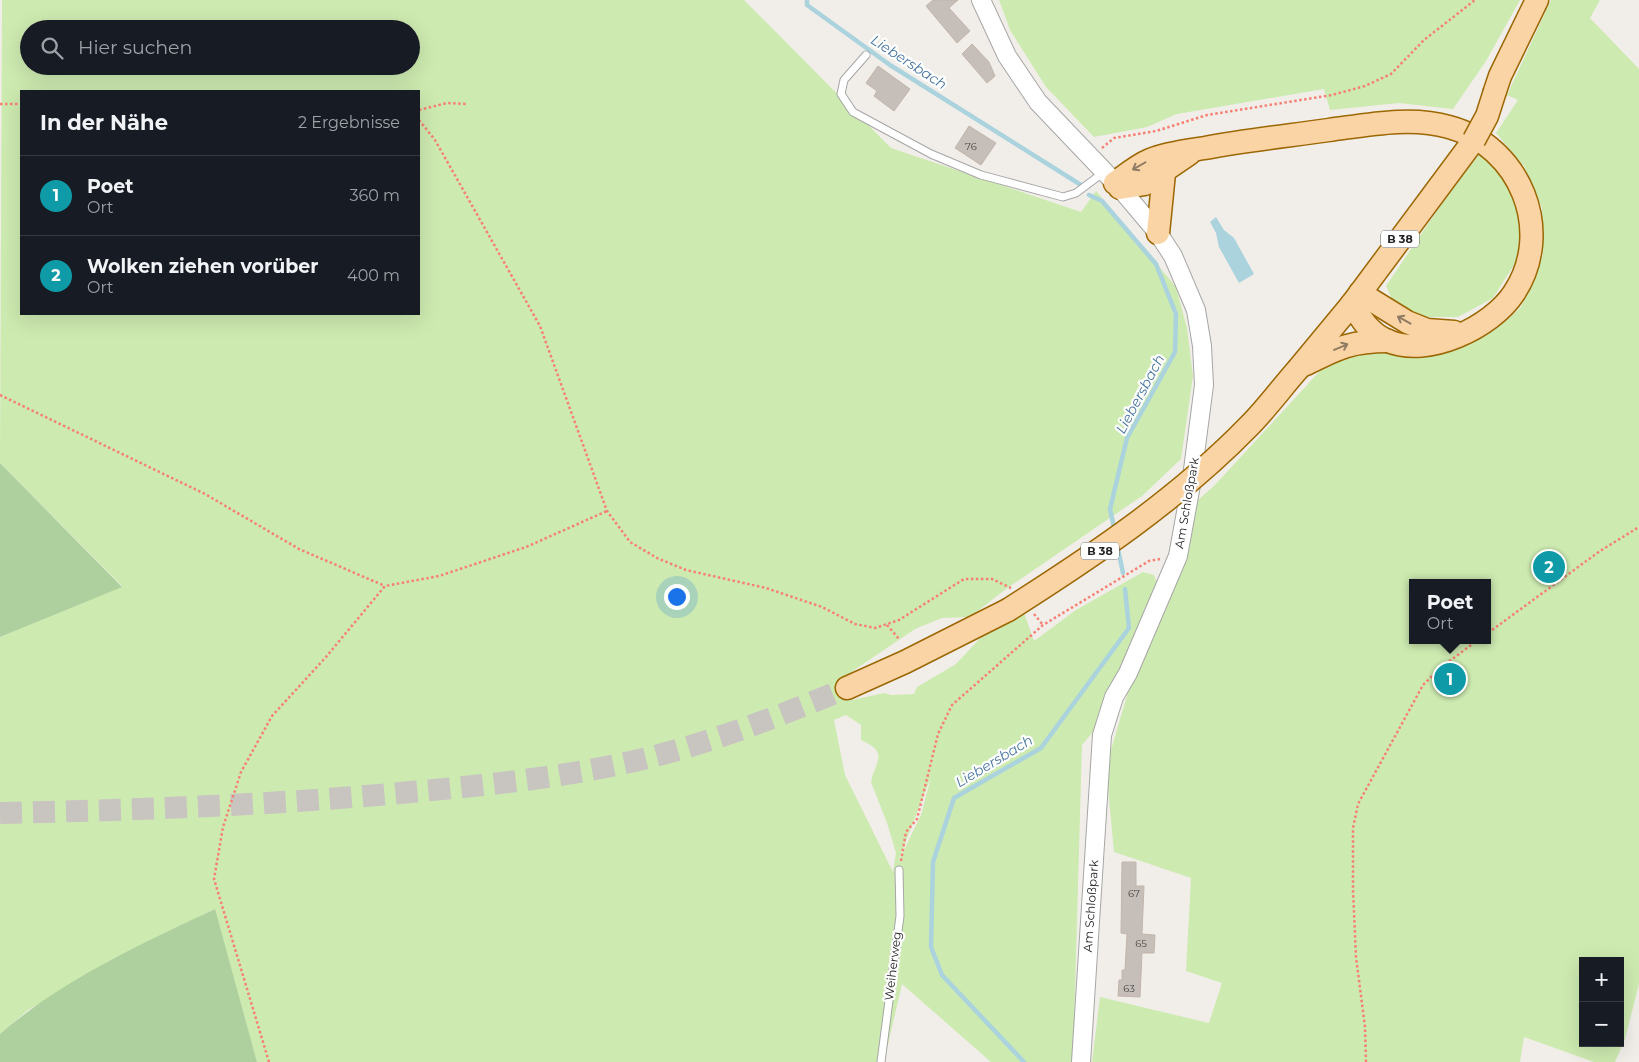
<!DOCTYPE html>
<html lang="de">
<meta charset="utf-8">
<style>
:root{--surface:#171b24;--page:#20242c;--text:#f1f3f6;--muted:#9ea1a6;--line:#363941;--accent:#ea580c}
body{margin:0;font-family:Montserrat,sans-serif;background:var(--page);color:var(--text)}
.controls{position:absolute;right:15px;bottom:15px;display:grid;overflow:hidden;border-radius:0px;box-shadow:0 5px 20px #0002}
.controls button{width:45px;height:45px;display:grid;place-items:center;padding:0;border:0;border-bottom:1px solid var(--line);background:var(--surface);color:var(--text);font:25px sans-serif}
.you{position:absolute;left:676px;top:596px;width:18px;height:18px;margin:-12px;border:4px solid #fff;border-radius:50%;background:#1a73e8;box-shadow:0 0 0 8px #1a73e833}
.badge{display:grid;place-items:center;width:32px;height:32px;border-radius:50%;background:var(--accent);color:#fff;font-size:16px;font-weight:700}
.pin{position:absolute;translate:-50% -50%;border:2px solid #fff;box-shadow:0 1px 5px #0006}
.popup{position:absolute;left:1409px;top:579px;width:82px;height:65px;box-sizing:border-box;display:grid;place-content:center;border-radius:0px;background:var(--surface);filter:drop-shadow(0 1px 4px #0005);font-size:16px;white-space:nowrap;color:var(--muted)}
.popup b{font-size:19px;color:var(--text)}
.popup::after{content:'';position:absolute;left:50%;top:100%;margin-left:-10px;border:10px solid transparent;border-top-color:var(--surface)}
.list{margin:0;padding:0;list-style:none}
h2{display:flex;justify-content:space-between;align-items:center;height:65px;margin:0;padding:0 20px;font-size:21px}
h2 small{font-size:16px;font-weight:400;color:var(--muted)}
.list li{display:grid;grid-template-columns:32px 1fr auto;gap:15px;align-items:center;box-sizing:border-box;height:80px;padding:0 20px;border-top:1px solid var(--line)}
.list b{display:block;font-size:19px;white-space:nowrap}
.list p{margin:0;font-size:16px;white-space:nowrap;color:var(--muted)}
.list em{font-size:16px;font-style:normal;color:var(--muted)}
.icon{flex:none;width:28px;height:28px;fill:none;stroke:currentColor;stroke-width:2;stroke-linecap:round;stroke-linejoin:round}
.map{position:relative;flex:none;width:1639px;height:1062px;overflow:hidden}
.search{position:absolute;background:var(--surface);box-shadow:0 5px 20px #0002;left:20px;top:20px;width:400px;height:55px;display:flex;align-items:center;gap:12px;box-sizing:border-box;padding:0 18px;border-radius:28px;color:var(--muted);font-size:19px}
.panel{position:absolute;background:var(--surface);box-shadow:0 5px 20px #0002;left:20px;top:90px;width:400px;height:225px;border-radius:0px}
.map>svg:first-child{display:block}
.grass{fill:#cdeab0;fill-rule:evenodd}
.forest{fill:#aed09e}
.water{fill:#aad3de}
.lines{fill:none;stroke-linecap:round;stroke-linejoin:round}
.stream{stroke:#aad3de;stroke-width:4.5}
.building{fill:#c6beb8;stroke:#c3b5ab}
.primary-tunnel{stroke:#c8c5c1;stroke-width:22;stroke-dasharray:22 11;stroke-linecap:butt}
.service-casing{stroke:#a6a6a6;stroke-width:9}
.tertiary-casing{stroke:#a6a6a6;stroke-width:20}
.primary-casing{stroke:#9c6703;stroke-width:25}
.path{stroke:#f78074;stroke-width:2.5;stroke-dasharray:2.5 2.5;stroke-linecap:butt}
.service{stroke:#fff;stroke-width:7}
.tertiary{stroke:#fff;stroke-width:18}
.primary{stroke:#fad4a5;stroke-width:22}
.primary-bridge-casing{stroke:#9c6703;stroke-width:25;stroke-linecap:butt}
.primary-bridge{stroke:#fad4a5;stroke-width:22}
.oneway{stroke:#8e7b64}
.labels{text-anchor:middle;stroke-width:4.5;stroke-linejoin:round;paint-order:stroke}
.number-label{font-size:10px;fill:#4b4948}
.shield{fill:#fff;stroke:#646464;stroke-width:1}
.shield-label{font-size:11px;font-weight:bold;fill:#222}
.street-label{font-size:12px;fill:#222;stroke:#fff}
.water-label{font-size:14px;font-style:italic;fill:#4876a1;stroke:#fff}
</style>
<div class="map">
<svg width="1639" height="1062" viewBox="0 0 1639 1062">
<rect width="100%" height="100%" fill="#f1eee9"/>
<g class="grass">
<path d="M2,0h742l147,148 190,64 15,-21 80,96 11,41 6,48 -12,83 -39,37 -136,93 -36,28 -28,1 -27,11 -71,48 8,23 32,-7 7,2 23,-1 3,-7 39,-23 28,-30 40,-21 10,28 42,-31 67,-38 11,3 3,8 -59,143 -16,19 -9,317h-82l-89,-78 -18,78h-627l-43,-153 -186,101 -28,24v-397l122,-51 -122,-123zM29,29h382v37h-382zM21,91h398v223h-398zM846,715l15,10v15c29,13 14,21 10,42l16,41 9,30 -3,19 -48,-97 -11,-55zM931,777l-10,38 -24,49z"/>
<path d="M999,0h521l-34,61 -33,48 -54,-6 -69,7 -6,-21 -147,25 -30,13 -53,10 -48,-50 -36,-57z"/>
<path d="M1551,0h49l-10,18 49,51v915l-14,55 -10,23h-21l-70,-25 -4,25h-428l8,-65 109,26 13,-40 -36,-12 5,-93 -77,-26 -8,-85 27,-92 40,-84 8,-76 34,-30 115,-125 42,-9 43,5 26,-3 37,-14 27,-17 16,-15 22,-52 -1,-47 -18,-42 -28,-33 22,-33 -11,-5zM1412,583h76v57h-76zM1583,961h37v82h-37z"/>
<path d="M1481,152l20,21 20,44 -4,43 -24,38 -35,19h-43l-21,-13 -8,-18 61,-90z"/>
</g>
<g class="forest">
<path d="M0,463l122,124 -122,50z"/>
<path d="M215,909l42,153h-257v-28c62,-54 141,-90 215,-125z"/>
</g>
<path class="water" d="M1216,217l8,13 10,8 20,36 -15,9 -20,-36 -3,-14 -6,-11z"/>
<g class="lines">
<g class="stream">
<path d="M807,0v5l83,60 191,120"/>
<path d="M1089,195l13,6 54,63 20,50 -1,38 -48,86 -17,71 5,23"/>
<path d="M1117,544l6,29"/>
<path d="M1024,1062l-82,-87 -11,-28 2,-85 21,-64 87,-50 88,-120 -4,-39"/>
</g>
</g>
<g class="building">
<path d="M933,0h25l-9,8 21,23 -13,12 -31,-37z"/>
<path d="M972,44l17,18 6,14 -8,7 -25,-29z"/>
<path d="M878,66l32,23 -16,22 -20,-15 3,-5 -11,-8z"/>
<path d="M969,126l27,17 -15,22 -26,-17z"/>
<path d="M1122,862h14v24h8l-2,48 13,1 -1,18h-12l-2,44 -22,-1 1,-16h3v-10h3l2,-36 -6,-1z"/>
</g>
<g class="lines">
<path class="primary-tunnel" d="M0,813c137,-3 274,-8 411,-21 78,-7 156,-15 232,-33 70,-17 137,-43 204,-71"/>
<g class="service-casing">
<g id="service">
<path d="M866,55l-22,25 -3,14 12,18 78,42 50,21 82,22 13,-4 28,-21"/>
<path d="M881,1062l19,-146 -1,-46"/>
</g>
</g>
<g class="tertiary-casing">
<path id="tertiary" d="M981,0l26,56 31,46 82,86 38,45 15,23 23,54 6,36 2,39 -13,100 -13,71 -50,117 -14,24 -12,38 -21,327"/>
</g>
<g class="primary-casing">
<g id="primary">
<path d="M1495,91l5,-15 37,-76"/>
<path d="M1115,183c11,-8 21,-17 35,-23 17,-7 36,-9 55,-12 41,-8 82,-12 124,-18 38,-5 82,-14 120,-3 71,19 106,104 65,166 -22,34 -86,65 -126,48 -18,-7 -27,-22 -36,-37"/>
<path d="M1120,188l25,-4 44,-30"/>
<path d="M1158,233l6,-60"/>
<path d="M1360,293l47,29 20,8 27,2"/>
<path d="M1306,364c32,-16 45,-23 82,-23"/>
<path d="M1299,368l53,-64 122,-164"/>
<path d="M847,688l58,-26 103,-52"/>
</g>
</g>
<g class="path">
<path d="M0,104h21"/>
<path d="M419,110l28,-7 20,1"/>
<path d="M419,120l16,20 105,186 67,185 23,31 27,16 29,12 80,18 56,19 33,17 20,4 24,-8 65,-41h28l19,9"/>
<path d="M1102,148l12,-10 42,-7 51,-16 125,-20 33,-9 26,-12 33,-34 51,-40"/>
<path d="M0,395l205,99 94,55 86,37"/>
<path d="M1034,614l9,11"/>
<path d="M887,625l12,14"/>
<path d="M1488,633l112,-82 39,-24"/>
<path d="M901,861l5,-29 11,-13 21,-85 14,-29 91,-80 106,-64 11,-2"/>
<path d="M269,1062l-55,-183 9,-52 18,-55 31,-56 54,-59 59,-71 54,-10 87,-29 81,-36"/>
<path d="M1366,1062l-1,-35 -9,-70 -3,-67v-62l5,-24 65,-119 17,-17 38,-28"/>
</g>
<use href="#service" class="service"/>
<use href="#tertiary" class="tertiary"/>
<use href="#primary" class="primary"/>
<g class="primary-bridge-casing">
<g id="primary-bridge">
<path d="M1474,140l13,-24 8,-25"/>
<path d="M1008,610c85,-54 170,-111 241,-184 18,-18 33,-39 50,-58"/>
</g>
</g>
<use href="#primary-bridge" class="primary-bridge"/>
</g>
<defs><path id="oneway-shaft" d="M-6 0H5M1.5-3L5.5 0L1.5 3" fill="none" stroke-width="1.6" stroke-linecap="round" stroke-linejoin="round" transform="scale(1.25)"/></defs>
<g class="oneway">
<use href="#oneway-shaft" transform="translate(1139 166) rotate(150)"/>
<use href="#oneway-shaft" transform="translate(1404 320) rotate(-151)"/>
<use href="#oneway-shaft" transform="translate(1341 347) rotate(-23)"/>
</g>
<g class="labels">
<g class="number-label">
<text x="971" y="150">76</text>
<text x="1134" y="897">67</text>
<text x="1141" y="947">65</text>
<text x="1129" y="992">63</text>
</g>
<g class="shield">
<rect x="1381" y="230.5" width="38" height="17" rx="4"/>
<rect x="1081" y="542.5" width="38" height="17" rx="4"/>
</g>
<g class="shield-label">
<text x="1400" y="243">B 38</text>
<text x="1100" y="555">B 38</text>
</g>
<g class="street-label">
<text transform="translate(1187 503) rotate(-80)" y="4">Am Schloßpark</text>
<text transform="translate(1091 906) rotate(-86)" y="4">Am Schloßpark</text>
<text transform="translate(893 966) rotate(-83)" y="4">Weiherweg</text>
</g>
<g class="water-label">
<text transform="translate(909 62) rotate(33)" y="5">Liebersbach</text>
<text transform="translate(1140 394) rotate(-62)" y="5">Liebersbach</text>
<text transform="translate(994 761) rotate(-31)" y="5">Liebersbach</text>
</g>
</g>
</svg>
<div class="controls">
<button>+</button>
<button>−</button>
</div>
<div class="you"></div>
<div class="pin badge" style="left:1450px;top:679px;background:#0f9aa8">1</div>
<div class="popup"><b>Poet</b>Ort</div>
<div class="pin badge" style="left:1549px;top:567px;background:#0f9aa8">2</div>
<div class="search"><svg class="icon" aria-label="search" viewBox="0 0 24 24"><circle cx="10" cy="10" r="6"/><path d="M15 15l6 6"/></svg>Hier suchen</div>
<section class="panel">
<h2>In der Nähe<small>2 Ergebnisse</small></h2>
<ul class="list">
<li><span class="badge" style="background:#0f9aa8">1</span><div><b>Poet</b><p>Ort</p></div><em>360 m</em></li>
<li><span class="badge" style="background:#0f9aa8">2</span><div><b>Wolken ziehen vorüber</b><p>Ort</p></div><em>400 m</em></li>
</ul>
</section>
</div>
